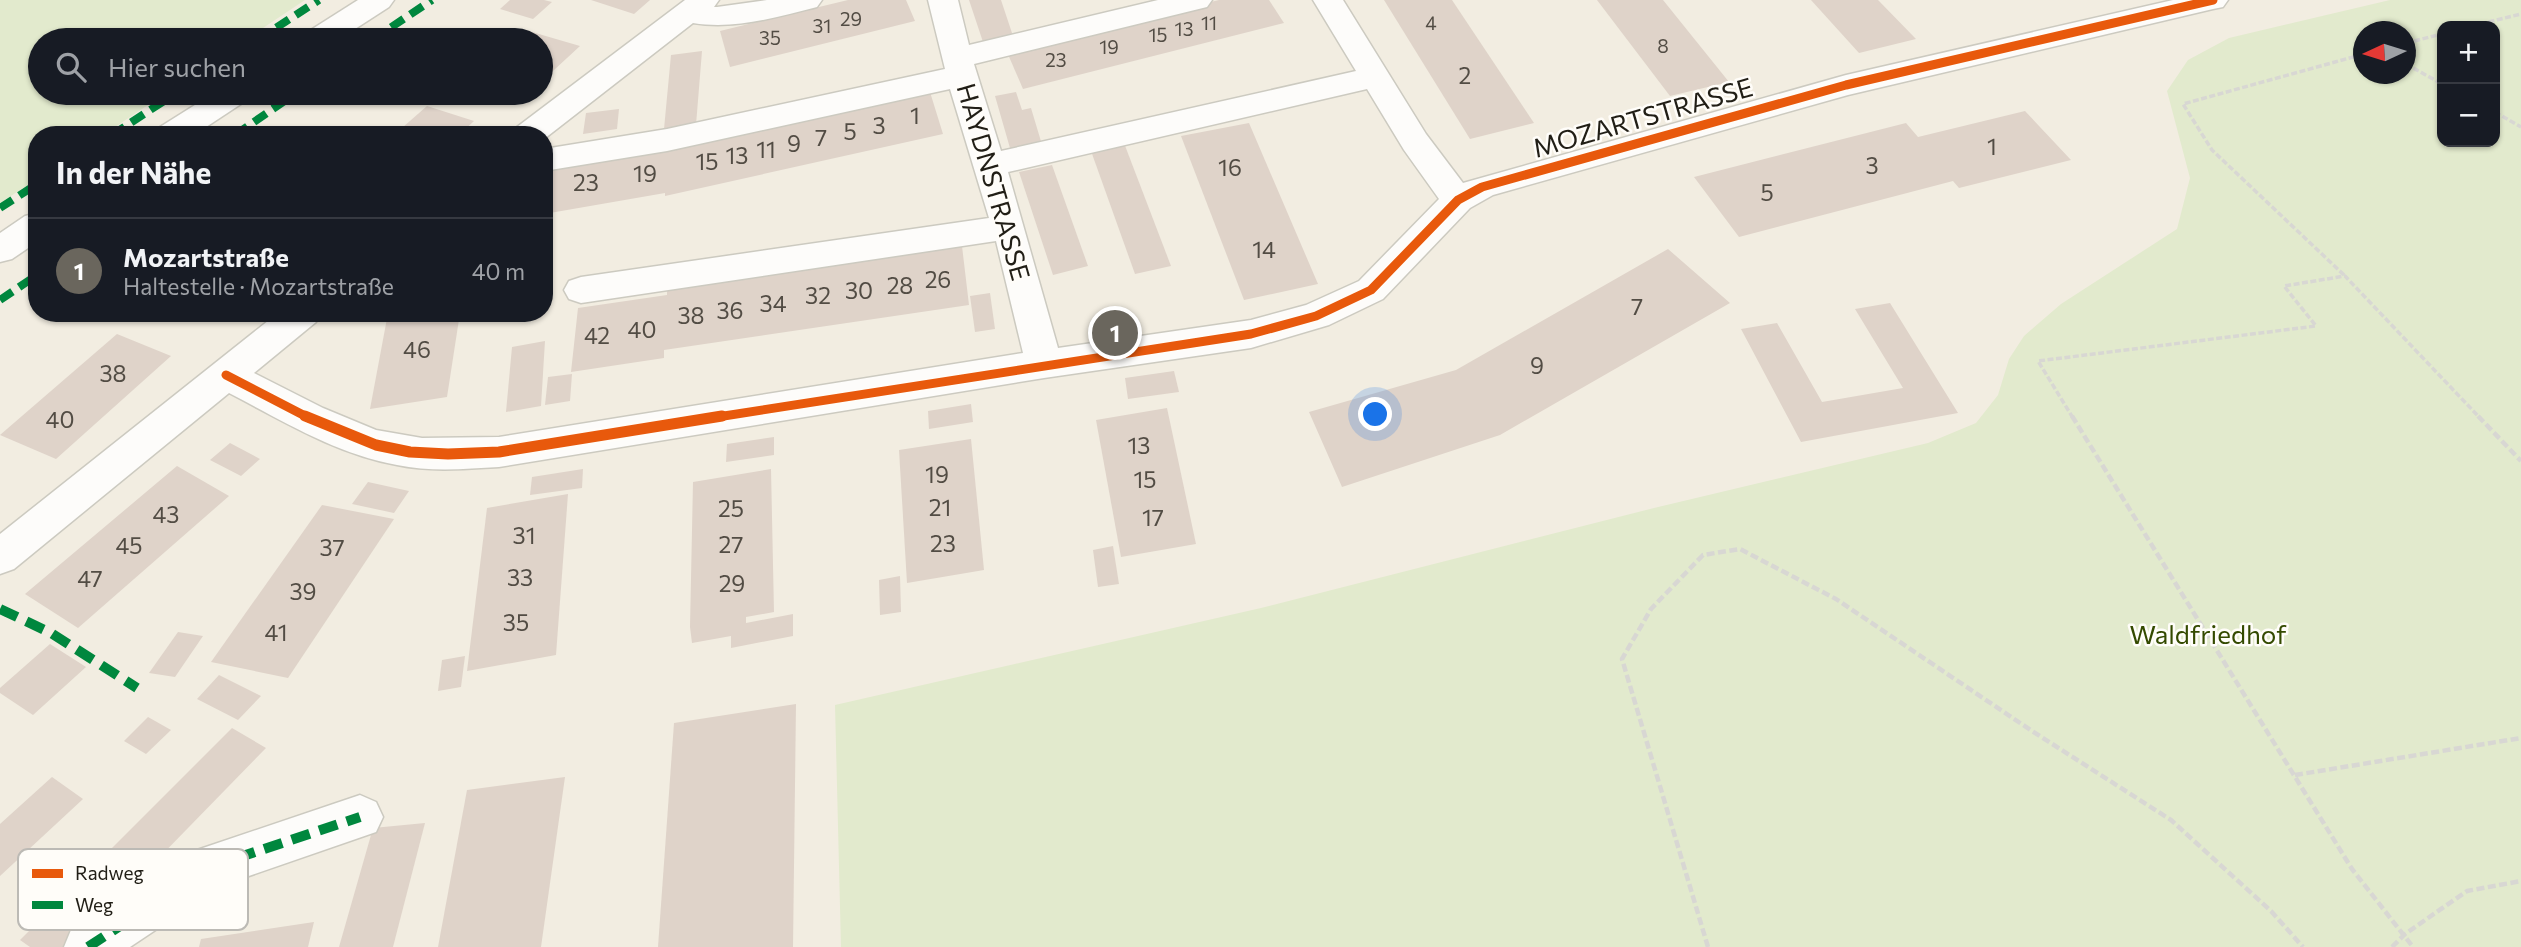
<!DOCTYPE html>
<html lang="de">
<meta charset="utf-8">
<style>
:root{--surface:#171b24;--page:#242831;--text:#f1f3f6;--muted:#9ea1a6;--line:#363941;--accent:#6a665d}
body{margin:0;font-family:Commissioner,sans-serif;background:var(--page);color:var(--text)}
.controls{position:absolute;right:21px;top:21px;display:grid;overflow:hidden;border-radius:14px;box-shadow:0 2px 5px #0004}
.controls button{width:63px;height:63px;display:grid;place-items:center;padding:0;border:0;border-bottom:2px solid var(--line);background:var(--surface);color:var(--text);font:35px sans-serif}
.compass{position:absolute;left:2353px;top:21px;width:63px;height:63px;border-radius:50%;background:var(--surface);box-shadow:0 2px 5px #0004;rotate:266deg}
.you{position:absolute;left:1376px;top:415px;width:24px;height:24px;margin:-18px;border:5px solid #fff;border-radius:50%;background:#1a73e8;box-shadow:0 0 0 10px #1a73e833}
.badge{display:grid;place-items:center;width:46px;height:46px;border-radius:50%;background:var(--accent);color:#fff;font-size:23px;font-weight:700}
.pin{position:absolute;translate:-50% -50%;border:4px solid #fff;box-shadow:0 2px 7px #0006}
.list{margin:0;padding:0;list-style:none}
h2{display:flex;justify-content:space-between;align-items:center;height:91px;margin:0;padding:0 28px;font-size:30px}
h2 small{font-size:23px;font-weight:400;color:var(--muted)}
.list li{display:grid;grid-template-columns:46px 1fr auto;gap:21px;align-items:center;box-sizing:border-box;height:105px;padding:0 28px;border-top:2px solid var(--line)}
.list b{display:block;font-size:26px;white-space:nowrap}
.list p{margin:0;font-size:23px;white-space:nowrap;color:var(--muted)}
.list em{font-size:23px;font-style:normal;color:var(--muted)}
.icon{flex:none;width:38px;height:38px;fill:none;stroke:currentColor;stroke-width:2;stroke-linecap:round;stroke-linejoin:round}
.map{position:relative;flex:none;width:2521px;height:947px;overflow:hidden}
.search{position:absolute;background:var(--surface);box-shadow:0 2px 5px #0004;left:28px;top:28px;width:525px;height:77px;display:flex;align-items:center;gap:18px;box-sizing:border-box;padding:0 24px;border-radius:38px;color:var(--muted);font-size:26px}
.panel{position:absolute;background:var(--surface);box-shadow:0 2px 5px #0004;left:28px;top:126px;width:525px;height:196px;border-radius:28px}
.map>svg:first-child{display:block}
.green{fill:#e2eacd;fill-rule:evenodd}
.building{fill:#dfd3c9}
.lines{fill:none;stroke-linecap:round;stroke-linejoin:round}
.minor-casing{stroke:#cccac0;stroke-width:3}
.major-casing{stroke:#cccac0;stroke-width:3}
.path-far1{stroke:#d8d7d3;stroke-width:3.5;stroke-dasharray:6 2.5;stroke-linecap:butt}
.path{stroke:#d8d7d3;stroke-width:4.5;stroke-dasharray:8 3.5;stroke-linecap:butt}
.minor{fill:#fdfcfa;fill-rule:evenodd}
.major{fill:#fdfcfa;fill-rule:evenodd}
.quiet-far1{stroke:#00873e;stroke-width:8;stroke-dasharray:15 8;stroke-linecap:butt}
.quiet{stroke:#00873e;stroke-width:10;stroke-dasharray:19 10;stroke-linecap:butt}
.cycleway-far1-casing{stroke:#fffdf9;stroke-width:12}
.cycleway-casing{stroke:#fffdf9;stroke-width:16}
.cycleway-far1{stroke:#e8590c;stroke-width:9}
.cycleway{stroke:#e8590c;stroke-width:11}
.labels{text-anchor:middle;stroke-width:5;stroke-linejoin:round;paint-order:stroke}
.far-number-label{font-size:19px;fill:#524c44}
.number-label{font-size:23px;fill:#524c44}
.street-label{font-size:26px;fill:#211e16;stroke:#fffdf9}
.park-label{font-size:26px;fill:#344a00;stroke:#fffdf9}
.key{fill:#fffdf9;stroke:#bcbab5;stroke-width:2}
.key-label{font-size:19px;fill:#211e16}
</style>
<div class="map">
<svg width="2521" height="947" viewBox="0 0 2521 947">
<rect width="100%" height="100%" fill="#f2ede1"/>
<g class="green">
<path d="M0,0h305l-60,40h-205v53h126l-63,42h-66v44l-37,24z"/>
<path d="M2390,0h131v947h-1680l-6,-242 426,-97 393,-100 274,-65 48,-20 22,-28 11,-36 15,-23 37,-32 116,-75 13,-51 -23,-87 21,-31 41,-22zM2442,26h53v116h-53zM2364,32h42v42h-42z"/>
</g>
<g class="building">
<path d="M510,0h34l8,2 -19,17 -33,-10z"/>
<path d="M591,0h59l-16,14z"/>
<path d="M848,0h58l9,21 -185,46 -10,-36z"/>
<path d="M969,0h32l12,36 -30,6z"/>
<path d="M1219,0h50l15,23 -261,66 -16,-37z"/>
<path d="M1384,0h68l82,123 -64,16z"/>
<path d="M1597,0h66l66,82 -59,14z"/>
<path d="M1811,0h67l38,39 -57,14z"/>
<path d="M532,32l48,14 -39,36v-42h-18z"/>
<path d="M702,51l-6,74 -32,4 7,-74z"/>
<path d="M930,92l13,42 -278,62v-3l-121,21v-47z"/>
<path d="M1016,92l6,18 9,-2 12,40 -31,7 -17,-59z"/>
<path d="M427,106l47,15 -15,14h-65z"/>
<path d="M619,109l-2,20 -34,5 3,-21z"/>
<path d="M2025,111l46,49 -112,28 -6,-7 -214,56 -45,-60 212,-54 12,14z"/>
<path d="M1249,123l69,161 -74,16 -63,-164z"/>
<path d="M1124,143l47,123 -36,8 -44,-123z"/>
<path d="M1052,165l36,101 -35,9 -34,-103z"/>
<path d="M962,246l7,59 -305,45v8l-93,14 7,-64 89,-13v-6z"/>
<path d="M1668,249l62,54 -230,132 -158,52 -33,-75 147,-42z"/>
<path d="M990,293l5,36 -20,3 -5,-36z"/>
<path d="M1890,303l68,110 -157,29 -60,-113 36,-6 45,79 81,-14 -48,-79z"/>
<path d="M388,313h72l-13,84 -77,12z"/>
<path d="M117,334l54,22 -115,103 -56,-24z"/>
<path d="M545,341l-4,65 -35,6 6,-65z"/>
<path d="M1174,371l5,21 -51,7 -3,-21z"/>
<path d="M572,374l-2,27 -25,4 3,-28z"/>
<path d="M971,404l2,18 -44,7 -1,-18z"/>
<path d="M1167,408l29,136 -75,13 -25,-137z"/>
<path d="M774,437v18l-48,7 1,-18z"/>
<path d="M971,439l13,131 -77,13 -8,-133z"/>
<path d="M230,443l30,16 -19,17 -31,-16z"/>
<path d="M177,466l52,30 -151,132 -53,-34z"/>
<path d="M583,469l-1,19 -52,7 2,-18z"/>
<path d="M771,469l3,143 -28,5v6l47,-9v22l-62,12v-12l-39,7 -2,-16 3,-145z"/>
<path d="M368,482l41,9 -15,22 -42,-9z"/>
<path d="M568,494l-12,161 -89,16 20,-163z"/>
<path d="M322,505l72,14 -106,159 -77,-16z"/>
<path d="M1113,546l6,38 -21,3 -5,-37z"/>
<path d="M900,576l1,36 -21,3 -1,-35z"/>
<path d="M178,632l25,4 -28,41 -26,-4z"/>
<path d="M50,644l36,23 -53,48 -33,-22v-5z"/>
<path d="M465,656l-4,31 -23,4 4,-31z"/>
<path d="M219,675l42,21 -23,24 -41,-21z"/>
<path d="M796,704l-3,243h-135l16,-224z"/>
<path d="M148,717l23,13 -25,24 -22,-13z"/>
<path d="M232,728l34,20 -194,199h-42l-10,-7z"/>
<path d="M52,777l31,22 -83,77v-52z"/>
<path d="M565,777l-24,170h-103l29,-157z"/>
<path d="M425,823l-32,124h-54l34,-119z"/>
<path d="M314,922l-6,25h-109l2,-8z"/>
</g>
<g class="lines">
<g class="minor-casing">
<g id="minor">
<path d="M685,0h34l-5,7h3l50,-7h55l-5,7c-40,10 -82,23 -124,16l-149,116v-4h-32l5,-8z"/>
<path d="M928,0h30l11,45 189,-45h54l-5,7 -233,57 27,87 355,-80 -43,-71h30l83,134 37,49 383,-108 327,-75h55l-5,7 -10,2 -365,86 -355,100 -23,13 -87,91 -54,26 -78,23 -207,30 -545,89c-34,2 -69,5 -102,-2 -61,-11 -114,-44 -168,-72l-215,176 -14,5v-40l278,-221h43l-5,9 -62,51 69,35 53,22 46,8 77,-1 524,-84 -27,-112 -415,62 -12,-4 -5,-9 5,-9 12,-4 408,-59 -39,-129 -283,62 -123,20v-22l123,-20 278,-60zM1367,89l37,61 35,49 -80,82 -53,24 -55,15 -193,28 -50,-176z"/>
<path d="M360,795l16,7 7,15 -7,15 -153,53 -93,62h-66l7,-17 123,-79z"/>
</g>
</g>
<g class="major-casing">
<g id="major">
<path d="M358,0h36l-5,7 -51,33h-36l4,-7z"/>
<path d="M214,93h38l-5,7 -53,35h-39l5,-8z"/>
<path d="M37,213v29l-25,17 -12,3v-29l25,-17z"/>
</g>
</g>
<g class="path-far1">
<path d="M2472,26l49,-12"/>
<path d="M2406,43l36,-9"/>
<path d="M2406,64l36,20"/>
<path d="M2495,112l26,15"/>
<path d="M2344,275l-132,-125 -29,-46 181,-50"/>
<path d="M2073,418l-35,-57 278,-35 -32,-40 61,-10 135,142"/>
</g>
<g class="path">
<path d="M2072,416l280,453 61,78"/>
<path d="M2478,416l43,45"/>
<path d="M2295,775l226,-37"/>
<path d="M1708,947l-86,-288 29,-50 52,-54 37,-6 96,50 196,132 139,89 100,91 32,36"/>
<path d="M2392,947l13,-13 62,-43 54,-10"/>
</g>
<use href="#minor" class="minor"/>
<use href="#major" class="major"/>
<g class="quiet-far1">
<path d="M257,40l62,-40"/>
<path d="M372,40l60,-40"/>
<path d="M112,135l64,-42"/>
<path d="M235,135l61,-42"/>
<path d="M0,208l37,-24"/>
<path d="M0,300l37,-25"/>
</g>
<g class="quiet">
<path d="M0,609l51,24 86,55"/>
<path d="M88,947l122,-80 150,-50"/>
</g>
<g class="cycleway-far1-casing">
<g id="cycleway-far1">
<path d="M226,375l83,43"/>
<path d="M711,418l540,-84 65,-18 55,-26 87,-90 24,-13 364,-102 367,-85"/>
</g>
</g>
<g class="cycleway-casing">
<path id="cycleway" d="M305,416l71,29 34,7 38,2 51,-2 223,-36"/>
</g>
<use href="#cycleway-far1" class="cycleway-far1"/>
<use href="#cycleway" class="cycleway"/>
</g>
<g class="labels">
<g class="far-number-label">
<text x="851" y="26">29</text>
<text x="1209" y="30">11</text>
<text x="1431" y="30">4</text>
<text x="822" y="33">31</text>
<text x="1184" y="36">13</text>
<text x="1158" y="42">15</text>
<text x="770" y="45">35</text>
<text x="1663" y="53">8</text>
<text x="1109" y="54">19</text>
<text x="1056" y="67">23</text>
</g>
<g class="number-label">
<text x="1465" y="84">2</text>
<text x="915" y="124">1</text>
<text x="879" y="134">3</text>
<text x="850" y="140">5</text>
<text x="821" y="146">7</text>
<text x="794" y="152">9</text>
<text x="1992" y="155">1</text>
<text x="766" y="158">11</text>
<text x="737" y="164">13</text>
<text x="707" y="170">15</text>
<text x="1872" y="174">3</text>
<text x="1230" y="176">16</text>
<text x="645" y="182">19</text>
<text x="586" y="191">23</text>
<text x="1767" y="201">5</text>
<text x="1264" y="258">14</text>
<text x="938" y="288">26</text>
<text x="900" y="294">28</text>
<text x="859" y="299">30</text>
<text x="818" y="304">32</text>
<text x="773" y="312">34</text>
<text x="1637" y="315">7</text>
<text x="730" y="319">36</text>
<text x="691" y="324">38</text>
<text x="642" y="338">40</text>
<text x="597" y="344">42</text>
<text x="417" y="358">46</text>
<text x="1537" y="374">9</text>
<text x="113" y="382">38</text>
<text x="60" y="428">40</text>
<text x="1139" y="454">13</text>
<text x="937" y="483">19</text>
<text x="1145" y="488">15</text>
<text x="940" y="516">21</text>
<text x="731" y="517">25</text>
<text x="166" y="523">43</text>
<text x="1153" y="526">17</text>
<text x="524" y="544">31</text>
<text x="943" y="552">23</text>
<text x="731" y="553">27</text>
<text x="129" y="554">45</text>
<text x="332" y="556">37</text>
<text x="520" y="586">33</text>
<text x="90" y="587">47</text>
<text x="732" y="592">29</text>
<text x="303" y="600">39</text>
<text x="516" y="631">35</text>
<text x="276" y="641">41</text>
</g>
<g class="street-label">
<text transform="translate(1643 118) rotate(-16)" y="9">MOZARTSTRASSE</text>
<text transform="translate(993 182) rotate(74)" y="9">HAYDNSTRASSE</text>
</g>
<g class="park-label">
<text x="2208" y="644">Waldfriedhof</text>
</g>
</g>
<rect x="18" y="849" width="230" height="81" rx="10" class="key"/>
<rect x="32" y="869" width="31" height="9" fill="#e8590c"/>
<rect x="32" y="901" width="31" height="8" fill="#00873e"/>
<g class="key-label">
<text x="75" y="880">Radweg</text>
<text x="75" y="912">Weg</text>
</g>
</svg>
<div class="controls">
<button>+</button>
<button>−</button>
</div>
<svg class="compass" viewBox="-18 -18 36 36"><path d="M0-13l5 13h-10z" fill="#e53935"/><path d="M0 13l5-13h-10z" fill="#9ea1a6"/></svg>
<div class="you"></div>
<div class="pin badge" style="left:1115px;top:333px">1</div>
<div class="search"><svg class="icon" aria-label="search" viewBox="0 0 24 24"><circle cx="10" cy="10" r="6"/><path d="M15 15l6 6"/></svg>Hier suchen</div>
<section class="panel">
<h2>In der Nähe<small></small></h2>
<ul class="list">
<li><span class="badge">1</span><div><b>Mozartstraße</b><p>Haltestelle · Mozartstraße</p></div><em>40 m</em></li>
</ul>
</section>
</div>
